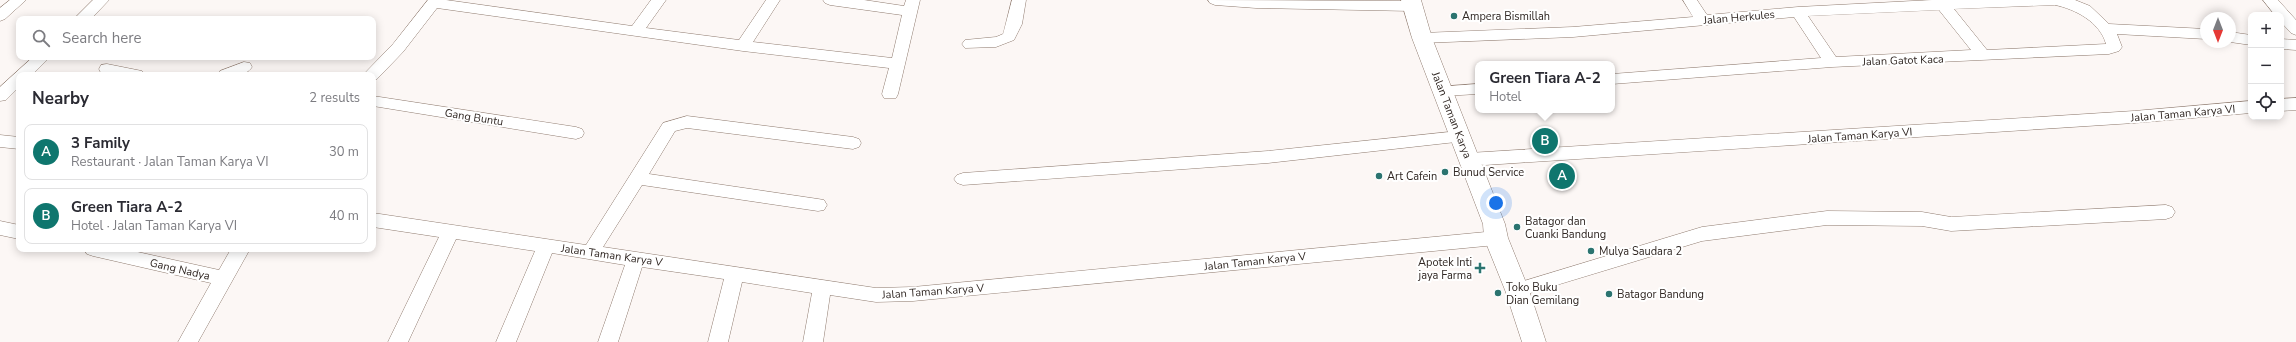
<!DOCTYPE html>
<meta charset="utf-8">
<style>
:root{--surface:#fff;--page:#f2f2f3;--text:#2b2b33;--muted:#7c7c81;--line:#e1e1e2;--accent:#0f766e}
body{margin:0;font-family:"Nunito Sans",sans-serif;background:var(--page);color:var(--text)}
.controls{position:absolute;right:12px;top:12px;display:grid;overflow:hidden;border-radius:8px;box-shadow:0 2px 10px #0003}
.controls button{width:36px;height:36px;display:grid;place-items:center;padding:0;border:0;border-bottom:1px solid var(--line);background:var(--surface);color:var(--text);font:20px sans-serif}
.compass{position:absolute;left:2200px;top:12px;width:36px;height:36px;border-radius:50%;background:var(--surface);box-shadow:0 2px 10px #0003;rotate:180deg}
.you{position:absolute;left:1496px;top:203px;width:14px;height:14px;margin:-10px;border:3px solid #fff;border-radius:50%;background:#1a73e8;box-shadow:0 0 0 6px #1a73e833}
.badge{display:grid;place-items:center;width:26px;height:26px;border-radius:50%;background:var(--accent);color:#fff;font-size:13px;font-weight:700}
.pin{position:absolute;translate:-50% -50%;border:2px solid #fff;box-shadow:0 1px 4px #0006}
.popup{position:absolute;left:1475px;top:61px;width:140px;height:52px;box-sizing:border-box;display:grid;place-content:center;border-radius:8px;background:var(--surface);filter:drop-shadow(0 1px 3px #0005);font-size:13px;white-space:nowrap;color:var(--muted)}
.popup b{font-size:15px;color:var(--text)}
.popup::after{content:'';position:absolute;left:50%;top:100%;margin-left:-8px;border:8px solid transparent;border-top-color:var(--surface)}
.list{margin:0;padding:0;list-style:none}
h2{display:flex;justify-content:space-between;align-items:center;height:52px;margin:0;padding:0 16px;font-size:17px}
h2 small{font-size:13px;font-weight:400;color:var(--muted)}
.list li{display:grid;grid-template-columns:26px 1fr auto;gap:12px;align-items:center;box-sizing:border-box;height:56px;margin:0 8px 8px;padding:0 8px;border:1px solid var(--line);border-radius:8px}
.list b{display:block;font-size:15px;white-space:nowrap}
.list p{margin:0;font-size:13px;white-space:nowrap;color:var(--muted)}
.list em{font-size:13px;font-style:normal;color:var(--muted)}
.icon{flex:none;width:22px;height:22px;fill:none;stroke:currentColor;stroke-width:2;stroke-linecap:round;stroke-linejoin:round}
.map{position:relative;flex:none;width:2296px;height:342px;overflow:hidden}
.search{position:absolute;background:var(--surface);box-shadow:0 2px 10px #0003;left:16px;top:16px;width:360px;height:44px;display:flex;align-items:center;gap:10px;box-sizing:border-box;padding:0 14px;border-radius:8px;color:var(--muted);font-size:15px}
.panel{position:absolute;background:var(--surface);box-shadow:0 2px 10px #0003;left:16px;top:72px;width:360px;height:180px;border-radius:8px}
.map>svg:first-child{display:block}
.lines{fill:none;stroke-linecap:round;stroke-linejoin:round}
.street-casing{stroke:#8f7b6f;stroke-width:1}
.secondary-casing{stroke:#8f7b6f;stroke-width:1}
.street{fill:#fff;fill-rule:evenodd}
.secondary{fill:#fff;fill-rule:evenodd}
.poi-dot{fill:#2b7470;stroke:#fff;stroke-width:1.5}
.labels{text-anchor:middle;stroke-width:4;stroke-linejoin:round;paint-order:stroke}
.poi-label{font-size:11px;fill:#302723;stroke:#fff;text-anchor:start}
.street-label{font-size:11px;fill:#302723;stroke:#fff}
</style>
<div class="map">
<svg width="2296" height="342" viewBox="0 0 2296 342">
<rect width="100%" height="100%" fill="#fcf7f5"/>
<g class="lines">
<g class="street-casing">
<g id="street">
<path d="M10,0h16l-21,19 -5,2v-13z"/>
<path d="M93,0h16l-18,19h-17z"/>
<path d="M428,0h18l186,26 19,-26h15l-20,28 93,12 27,-40h14l-27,42 139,16 10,-43 -72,-10 -5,-2 -2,-3h41l40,6 2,-6h14l-22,94 -2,4h-12l-2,-4 7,-26 -146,-17 -306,-43 -34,44 -26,27 -4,1v-5h-10l30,-31z"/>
<path d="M1012,0h14l-4,24 -8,16 -18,7 -31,1 -3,-4 3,-4 31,-3 7,-3z"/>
<path d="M1208,0l204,1 5,2 2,3 -2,3 -5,2 -156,-3 -41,-3 -5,-2z"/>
<path d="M1683,0h14l10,15 91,-8 134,-7h143l15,6 19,18 97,5v10l-89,-5 5,13 -3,4 -10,3 -277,13 -220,17v-10l209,-16 -27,-41 -221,20 -151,6 -5,-2 -3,-3 3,-3 5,-2 151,-6 120,-10zM2055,5c20,4 45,17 51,39l-119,6 -33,-41zM1939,10l32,40 -135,7 -28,-41z"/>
<path d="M2263,0h15l18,20v15l-5,-2 -10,-11v-7h-6z"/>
<path d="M2230,32l21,3v10l-21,-3z"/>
<path d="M2281,39l15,1v10l-15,-1z"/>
<path d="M33,57h17l-18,18h-13v12l-13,13 -6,1v-14z"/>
<path d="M244,62l6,1 2,4c-7,11 -23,8 -34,8l2,-4z"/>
<path d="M107,64l35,7 2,4h-33l-10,-2 -2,-4 2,-4z"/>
<path d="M1478,84v10l-35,2 -6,-1 -2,-4 2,-4z"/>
<path d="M373,96l203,31 6,2 2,4 -2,4 -6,2 -203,-33z"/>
<path d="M2296,98v12l-15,1v-12z"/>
<path d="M2251,101v12l-117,10 -649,42 -22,-2 -2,-4 2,-4 6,-2 665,-42z"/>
<path d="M687,116l166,21 6,2 2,4 -2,4 -6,2 -166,-21 -12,3 -26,43 169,25 6,1 3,5 -3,5 -6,1 -176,-26 -39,62 273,41 37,-1 583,-56 6,2 3,5 -3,5 -6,2 -583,56 -37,1 -46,-7 -7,47h-20l9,-49 -70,-11 -14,60h-20l16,-63 -82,-12 -24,75h-20l27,-77 -73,-12 -36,89h-20l39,-91 -79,-12 -48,103h-20l51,-105 -66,-10v-14l213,32 77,-122z"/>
<path d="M1459,131l6,2 2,4 -2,4 -197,22 -305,22 -6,-2 -3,-4 3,-4 6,-2 305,-22z"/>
<path d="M0,135l19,2v12l-19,-2z"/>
<path d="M2166,205l6,2 3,5 -3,5 -6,2 -215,12 -29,-5 -95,-1 -125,16 -185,56 -7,-2 -2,-5 2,-5 7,-2 185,-56 125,-16 95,1 29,5z"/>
<path d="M0,221l19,4v14l-19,-4z"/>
<path d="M84,249h40l95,21 12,-21h19l-52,93h-20l33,-59 -118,-27 -6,-2z"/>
</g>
</g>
<g class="secondary-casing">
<path id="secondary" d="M1401,0h20l11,38 73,186 3,14 21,52 17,52h-24l-17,-52 -21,-52 -1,-14 -71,-186z"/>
</g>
<use href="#street" class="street"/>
<use href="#secondary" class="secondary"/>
</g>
<g class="poi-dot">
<circle cx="1454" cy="16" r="4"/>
<circle cx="1445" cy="172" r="4"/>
<circle cx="1379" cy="176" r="4"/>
<circle cx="1517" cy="227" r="4"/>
<circle cx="1591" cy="251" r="4"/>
<path d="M1478 262h4v4h4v4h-4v4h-4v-4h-4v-4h4z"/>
<circle cx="1498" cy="293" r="4"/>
<circle cx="1609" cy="294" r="4"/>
</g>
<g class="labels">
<g class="poi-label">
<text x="1462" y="20">Ampera Bismillah</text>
<text x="1453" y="176">Bunud Service</text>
<text x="1387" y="180">Art Cafein</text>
<text x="1525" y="225">Batagor dan<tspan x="1525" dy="13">Cuanki Bandung</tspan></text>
<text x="1599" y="255">Mulya Saudara 2</text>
<text x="1472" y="266" text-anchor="end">Apotek Inti<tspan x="1472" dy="13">jaya Farma</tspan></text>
<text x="1506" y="291">Toko Buku<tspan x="1506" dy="13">Dian Gemilang</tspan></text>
<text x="1617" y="298">Batagor Bandung</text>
</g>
<g class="street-label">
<text transform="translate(1739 17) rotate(-5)" y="4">Jalan Herkules</text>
<text transform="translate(1903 60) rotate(-2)" y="4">Jalan Gatot Kaca</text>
<text transform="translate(2183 113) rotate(-5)" y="4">Jalan Taman Karya VI</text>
<text transform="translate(1452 115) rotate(69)" y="4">Jalan Taman Karya</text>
<text transform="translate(474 117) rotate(9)" y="4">Gang Buntu</text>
<text transform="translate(1860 135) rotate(-4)" y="4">Jalan Taman Karya VI</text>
<text transform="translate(612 255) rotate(8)" y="4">Jalan Taman Karya V</text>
<text transform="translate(1255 261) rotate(-6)" y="4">Jalan Taman Karya V</text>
<text transform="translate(180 269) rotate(13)" y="4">Gang Nadya</text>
<text transform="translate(933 291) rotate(-4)" y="4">Jalan Taman Karya V</text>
</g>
</g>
</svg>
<div class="controls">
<button>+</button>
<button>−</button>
<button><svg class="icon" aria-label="locate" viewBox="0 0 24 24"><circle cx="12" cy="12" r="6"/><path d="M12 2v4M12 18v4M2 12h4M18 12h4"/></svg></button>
</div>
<svg class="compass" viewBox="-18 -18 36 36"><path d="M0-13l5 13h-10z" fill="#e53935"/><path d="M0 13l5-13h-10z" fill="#7c7c81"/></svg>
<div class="you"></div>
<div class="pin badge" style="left:1562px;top:176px">A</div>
<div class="pin badge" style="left:1545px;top:141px">B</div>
<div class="popup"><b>Green Tiara A-2</b>Hotel</div>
<div class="search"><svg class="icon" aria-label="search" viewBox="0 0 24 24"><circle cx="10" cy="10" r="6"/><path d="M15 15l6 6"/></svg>Search here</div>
<section class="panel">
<h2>Nearby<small>2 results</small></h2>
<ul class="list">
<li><span class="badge">A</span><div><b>3 Family</b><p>Restaurant · Jalan Taman Karya VI</p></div><em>30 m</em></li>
<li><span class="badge">B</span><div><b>Green Tiara A-2</b><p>Hotel · Jalan Taman Karya VI</p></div><em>40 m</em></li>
</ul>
</section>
</div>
